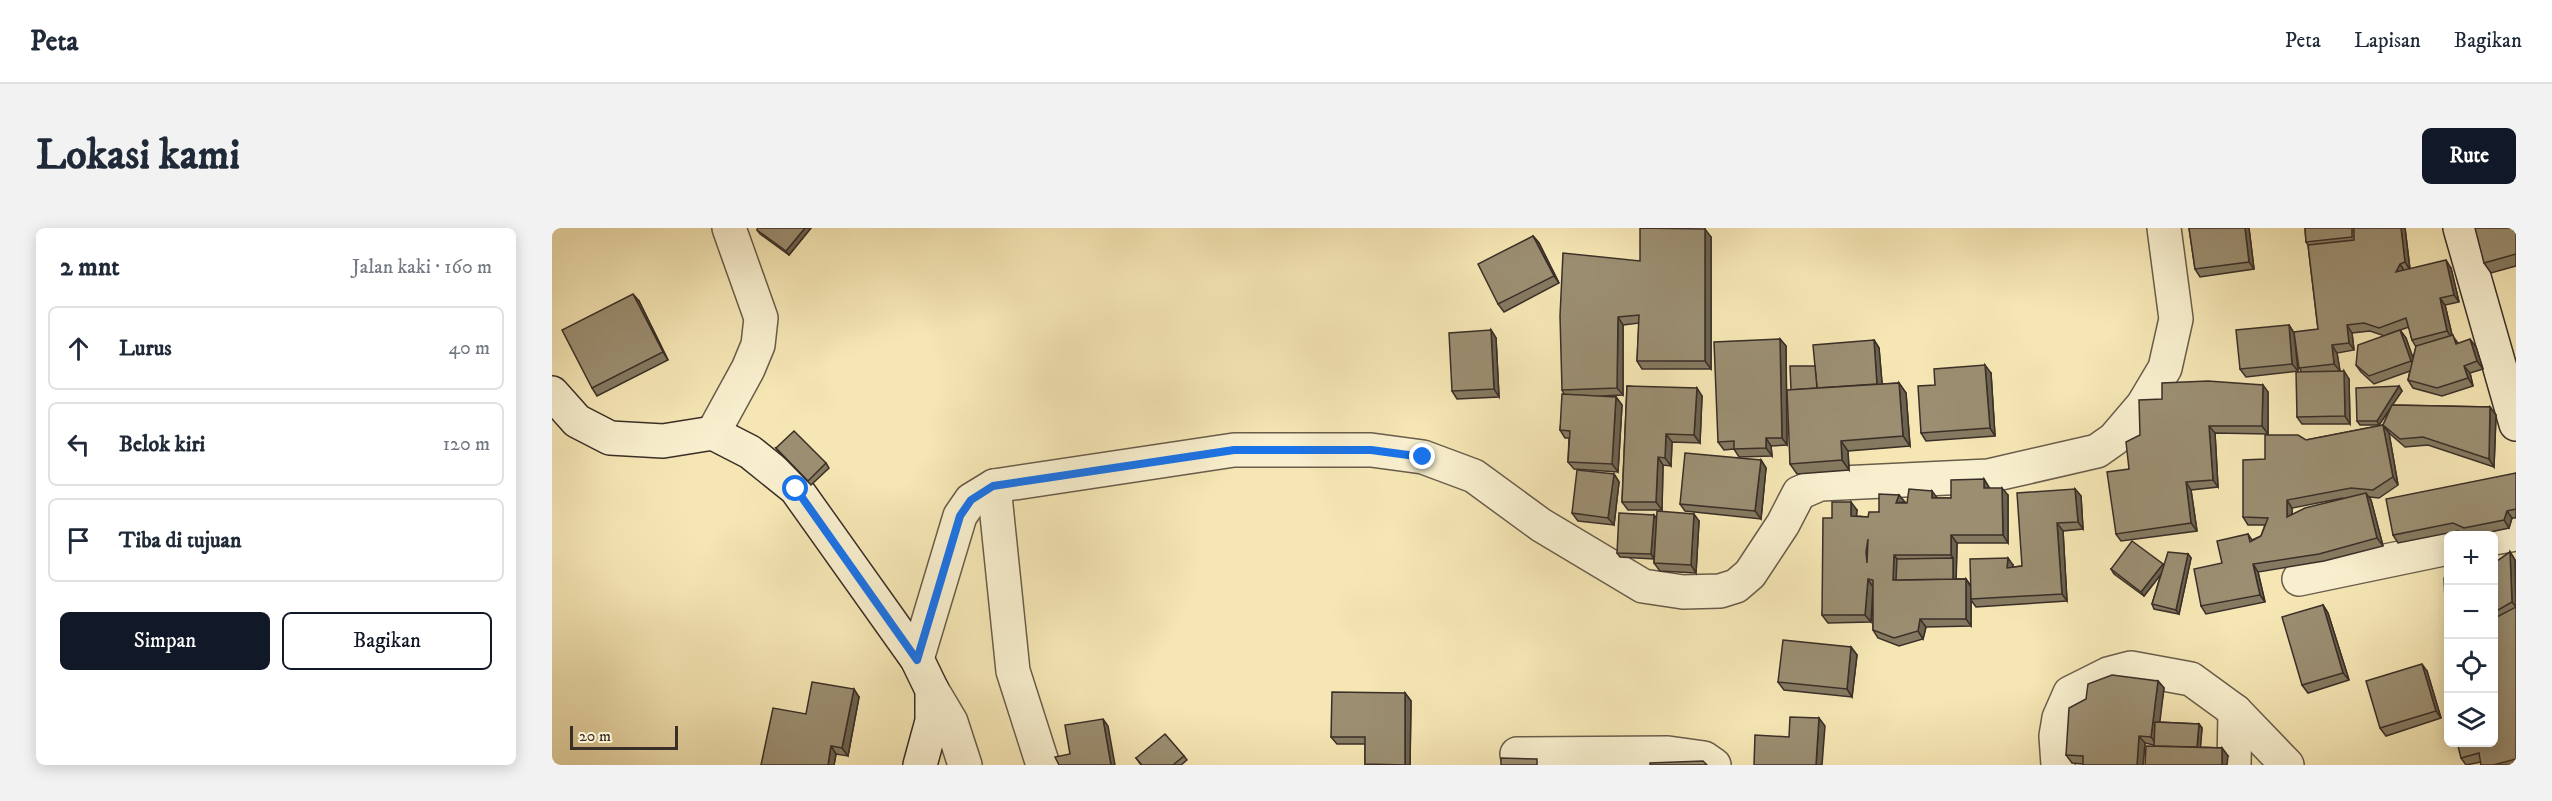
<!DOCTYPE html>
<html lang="id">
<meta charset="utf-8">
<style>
:root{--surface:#fff;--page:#f2f2f3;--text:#1f2937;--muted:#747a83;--line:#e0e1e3;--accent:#111827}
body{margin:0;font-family:"IM FELL DW Pica",serif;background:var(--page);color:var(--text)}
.controls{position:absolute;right:18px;bottom:18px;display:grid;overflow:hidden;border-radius:9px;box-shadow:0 3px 15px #0003}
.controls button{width:54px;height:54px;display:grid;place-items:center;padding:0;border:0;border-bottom:2px solid var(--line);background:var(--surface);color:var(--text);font:30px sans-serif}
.scale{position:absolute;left:18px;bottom:15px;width:108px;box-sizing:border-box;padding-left:6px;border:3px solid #3a2f28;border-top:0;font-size:16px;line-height:21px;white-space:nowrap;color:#3a2f28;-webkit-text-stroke:4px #f8efce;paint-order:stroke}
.stop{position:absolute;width:18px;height:18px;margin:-14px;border:4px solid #1a73e8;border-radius:50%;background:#fff}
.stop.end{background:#1a73e8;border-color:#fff;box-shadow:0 2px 6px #0008}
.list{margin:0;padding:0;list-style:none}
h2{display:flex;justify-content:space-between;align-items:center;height:78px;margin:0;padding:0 24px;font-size:26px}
h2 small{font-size:20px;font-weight:400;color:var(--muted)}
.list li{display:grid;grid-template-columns:39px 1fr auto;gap:18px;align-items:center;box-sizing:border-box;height:84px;margin:0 12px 12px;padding:0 12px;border:2px solid var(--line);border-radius:9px}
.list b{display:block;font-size:22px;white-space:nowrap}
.list em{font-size:20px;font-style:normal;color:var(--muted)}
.actions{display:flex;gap:12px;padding:18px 24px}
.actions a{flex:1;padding:14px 0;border:2px solid var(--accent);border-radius:9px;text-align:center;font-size:21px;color:var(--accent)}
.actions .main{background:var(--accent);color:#fff}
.icon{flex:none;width:33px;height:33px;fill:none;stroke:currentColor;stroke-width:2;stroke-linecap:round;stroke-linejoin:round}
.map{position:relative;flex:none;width:1964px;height:537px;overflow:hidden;border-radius:9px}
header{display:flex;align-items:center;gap:36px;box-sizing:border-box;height:84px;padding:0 30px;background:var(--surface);border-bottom:2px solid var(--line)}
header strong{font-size:28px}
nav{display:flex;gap:33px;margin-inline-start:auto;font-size:21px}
.intro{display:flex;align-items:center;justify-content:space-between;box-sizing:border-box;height:144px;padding:0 36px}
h1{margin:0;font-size:42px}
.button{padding:15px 27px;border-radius:9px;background:var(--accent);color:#fff;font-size:21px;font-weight:700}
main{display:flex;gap:36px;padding:0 36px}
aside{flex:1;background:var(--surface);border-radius:9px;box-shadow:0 3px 15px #0003}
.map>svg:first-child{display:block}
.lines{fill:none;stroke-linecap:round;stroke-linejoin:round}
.street-casing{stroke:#695d4b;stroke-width:36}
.secondary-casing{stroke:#3a2f28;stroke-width:36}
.street{stroke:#f8efce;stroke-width:33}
.secondary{stroke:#f8efce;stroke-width:33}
.wall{fill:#857a61;stroke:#3a2f28;stroke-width:1.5;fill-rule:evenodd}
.shaded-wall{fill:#6c634f;stroke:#3a2f28;stroke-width:1.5}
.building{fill:#9b8e71;stroke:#3a2f28;stroke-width:1.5;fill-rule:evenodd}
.route{stroke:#1a73e8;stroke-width:8}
</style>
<header>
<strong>Peta</strong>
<nav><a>Peta</a><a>Lapisan</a><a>Bagikan</a></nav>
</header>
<div class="intro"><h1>Lokasi kami</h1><a class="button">Rute</a></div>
<main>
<aside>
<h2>2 mnt<small>Jalan kaki · 160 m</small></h2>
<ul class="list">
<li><svg class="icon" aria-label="ahead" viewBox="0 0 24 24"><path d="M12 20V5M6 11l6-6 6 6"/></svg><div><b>Lurus</b></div><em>40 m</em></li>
<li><svg class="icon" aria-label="left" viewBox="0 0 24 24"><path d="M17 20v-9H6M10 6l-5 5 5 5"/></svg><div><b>Belok kiri</b></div><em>120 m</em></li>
<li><svg class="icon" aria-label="arrive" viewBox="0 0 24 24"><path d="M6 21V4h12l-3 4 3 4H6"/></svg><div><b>Tiba di tujuan</b></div></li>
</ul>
<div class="actions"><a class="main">Simpan</a><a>Bagikan</a></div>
</aside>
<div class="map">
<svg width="1964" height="537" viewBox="0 0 1964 537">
<rect width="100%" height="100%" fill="#f5e6b4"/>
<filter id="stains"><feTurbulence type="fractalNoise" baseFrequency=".00333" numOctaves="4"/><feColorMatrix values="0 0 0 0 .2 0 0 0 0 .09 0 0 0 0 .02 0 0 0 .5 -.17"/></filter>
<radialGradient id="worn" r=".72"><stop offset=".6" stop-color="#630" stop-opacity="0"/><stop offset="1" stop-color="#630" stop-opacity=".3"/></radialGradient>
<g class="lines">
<g class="street-casing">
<g id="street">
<path d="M161,205l35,-64 10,-24 3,-27 -32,-90"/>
<path d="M442,258l19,185 30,94"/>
<path d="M1942,310l22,-4"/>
<path d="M1747,351l149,-31"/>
<path d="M365,431l43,-143 11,-16 23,-14 240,-36h137l52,7 51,19 67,49 102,61 40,6 37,-1 16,-5 14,-12 33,-50 16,-31 21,-9 168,-8 109,-25 17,-12 29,-34 22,-37 11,-49 -12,-91"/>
<path d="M380,462l19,32 14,43"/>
<path d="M965,526l151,-1 36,5 10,7"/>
<path d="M1506,537l-2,-29 3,-18 11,-25 38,-19 23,-6 60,11 44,32 52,54"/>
<path d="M1682,537l1,-54"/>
</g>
</g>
<g class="secondary-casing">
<g id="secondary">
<path d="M1908,0l56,196"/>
<path d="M0,165l25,28 33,17 53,3 50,-8 37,19 46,37 121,170 15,31v31l-12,44"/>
</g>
</g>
<use href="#street" class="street"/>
<use href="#secondary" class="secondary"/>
</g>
<g class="wall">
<path d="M206,0h53l-22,27 -29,-21 -3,-4z"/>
<path d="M1637,0h60l5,41 -54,8 -5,-8z"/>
<path d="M1753,0h100l5,41 41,-1 8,34 -14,3 7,30 6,8 18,4 7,22 -13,4 3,13 -31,10 -29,-8 -5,-8 2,-9 -36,13 -13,-12 -5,-7 29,-29 -15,-5 -18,2 2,17 -17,3 3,18 9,8 1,45h-48l-5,-7 5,-45 -3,-4 19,-39 -10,-84 -2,-3zM1857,99l3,13 4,7 -3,12 -7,-21 -6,-8 -14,5z"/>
<path d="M1964,0v38l-25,7 -7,-10z"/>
<path d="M981,8l6,7 20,40 -55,29 -6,-8z"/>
<path d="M1159,9v132h-69l-5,-8 2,-38 -16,2v70l-22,1 15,1 6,8 -4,67 -44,-3 -6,-7 1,-24h-4l-5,-8 4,-36 -2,-4 78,-129z"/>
<path d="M87,73l29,59 -71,36 -5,-8z"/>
<path d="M1737,97l5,8 4,38 -52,6 -6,-8z"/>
<path d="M939,102l5,8 3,59 -42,2 -5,-8z"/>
<path d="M1228,111l6,7 1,99 -16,1 1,10 -33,1 -5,-8 -10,1 -6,-8z"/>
<path d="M1322,112l5,8 3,36 17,-1 7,10 4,53 -62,5 1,19 -52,4 -7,-10 1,-74 24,-24z"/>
<path d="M1439,145l4,63 -69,5 -5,-8 14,-48z"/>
<path d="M1075,158l75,10 -2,47 -28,-1 -1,24 -8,-1 -1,45h-34l-6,-8z"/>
<path d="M1847,158l3,5 -10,14 98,2 6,8 -2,52 -66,-22 -23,2 -16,-14 -6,-8 8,-17 -12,17h-19l-3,-4z"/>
<path d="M1716,164v42l-53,-1 3,54 -27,3 6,41 -76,10 -5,-7 13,-65 11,-34 22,-36z"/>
<path d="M1831,197l6,8 9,52 -19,13 -10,-1 2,3 12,46 -59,15 -66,11 7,30 -59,12 -5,-8 21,-43 26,-29 4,6 9,-4 4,-11h-17l-5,-8 22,-58 41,-19zM1791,270l-51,17v-7z"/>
<path d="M224,220l50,15 3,5 -18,17 -32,-33z"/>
<path d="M1209,232l5,8 -5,51 -76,-8 -5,-7z"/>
<path d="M1964,245v45h-4l-3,10 -38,8h-3l-10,-5 -60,12 -5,-8z"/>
<path d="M1062,246l5,8 -5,43 -36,-4 -6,-8z"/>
<path d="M1432,251l5,9 19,7v48h-51l-1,36h10l5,7 42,-21v2l9,-1 53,-77 6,7 2,33 -20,2 4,70 -91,6 -5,-7v26l-45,1 -3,12 -24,7 -21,-8 -5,-8v-35l-2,27 -43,1 -6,-8 10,-97 25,-8 -1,6 12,1 11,-5 20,-17 5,8 33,-5h14z"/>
<path d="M1102,287l3,4 42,2 -3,52 -36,-2 -6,-8v-4l-34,-2 -3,-4z"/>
<path d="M1958,324l5,8 1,11v194h-35v-3l-15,3 -5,-7 32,-16v-178z"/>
<path d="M1636,326l3,4 -12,56 -25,-5 -2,-5 9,-30 -17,22 -30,-22 -3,-5 53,-4z"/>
<path d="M1771,377l5,8 21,67 -41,13 -6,-8z"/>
<path d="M1299,419l6,8 -5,42 -68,-7 -6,-8z"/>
<path d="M1875,443l14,47 -55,18 -6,-8z"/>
<path d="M1606,453l6,7 -5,34 40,2 3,4 -2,19 22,1 6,8 -74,-10v-1l-9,-2 -2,22h-60v-1l-11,-1 -6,-8z"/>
<path d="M853,465l6,8 -1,64h-45v-21h-28l-6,-7z"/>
<path d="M307,469l-11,59 -12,-2 -2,11h-73l45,-51z"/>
<path d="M632,528l3,4 -6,5h-40l-5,-7z"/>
</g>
<g class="shaded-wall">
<path d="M253,0h6l-22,27 -3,-4z"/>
<path d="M1693,0h4l5,41 -5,-7z"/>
<path d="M1849,0h4l5,42 -5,-8z"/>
<path d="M1153,1l6,8v132l-6,-8z"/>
<path d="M981,8l6,7 20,40 -5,-7z"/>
<path d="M1894,32l5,8 8,34 -5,-7z"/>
<path d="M1848,36l5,8h-9z"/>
<path d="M81,66l6,7 29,59 -5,-8z"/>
<path d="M1888,70l5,7 8,34 -6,-8z"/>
<path d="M1066,89l5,8v70l-6,-7z"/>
<path d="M1737,97l5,8 4,38 -6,-7z"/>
<path d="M1795,97l5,8 2,17 -5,-7z"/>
<path d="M939,102l5,8 3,59 -5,-8z"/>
<path d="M1848,102l6,8 11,31 -6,-8z"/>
<path d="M1228,111l6,7 1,99 -5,-7z"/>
<path d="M1918,111l6,8 7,22 -6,-8z"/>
<path d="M1322,112l5,8 4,46 -6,-7z"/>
<path d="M1780,117l5,8 3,18 -6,-7z"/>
<path d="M1433,137l6,8 4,63 -5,-8z"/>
<path d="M1912,138l6,7 3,13 -5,-8z"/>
<path d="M1792,143l5,8 1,45 -5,-8z"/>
<path d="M1347,155l7,10 4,53 -7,-10z"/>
<path d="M1711,157l5,7v42l-6,-8z"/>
<path d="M1847,158l3,5 -23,34 -2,-4z"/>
<path d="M1145,160l5,8 -2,47 -6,-8z"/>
<path d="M1064,169l6,8 -4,67 -6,-8z"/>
<path d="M1938,179l6,8 -2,52 -5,-8z"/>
<path d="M1831,197l6,8 9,52 -5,-8z"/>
<path d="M1657,198l6,7 3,54 -5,-7z"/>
<path d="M1114,206l6,8 -1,24 -6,-8z"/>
<path d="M1214,210l5,8 1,10 -6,-8z"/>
<path d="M1289,213l7,10 1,19 -7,-10z"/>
<path d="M1106,229l5,8 -1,45 -6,-8z"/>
<path d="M1209,232l5,8 -5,51 -6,-8z"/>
<path d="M1062,246l5,8 -5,43 -6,-7z"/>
<path d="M1432,251l5,8v8l-5,-7z"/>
<path d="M1634,254l5,8 6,41 -6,-8z"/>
<path d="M1450,260l6,7v48l-5,-8z"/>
<path d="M1523,261l6,7 2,33 -5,-7z"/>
<path d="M1380,263l6,8 -6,-1z"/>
<path d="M1814,265l5,7 12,46 -6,-8z"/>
<path d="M1347,267l6,7 -9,1z"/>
<path d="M1735,272l5,8v17l-5,-8z"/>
<path d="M1299,274l6,8 -1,14 -5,-8z"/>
<path d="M1955,283l5,7 -3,10 -5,-8z"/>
<path d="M1142,286l5,7 -3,52 -5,-8z"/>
<path d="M1102,287l3,4 -3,40 -3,-5z"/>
<path d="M1505,295l6,8 4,70 -5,-7z"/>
<path d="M1399,307l6,8 -1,44 -3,-5v-24l-2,-3z"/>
<path d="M1958,324l5,8 1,47 -4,-5z"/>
<path d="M1636,326l3,4 -12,56 -3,-4z"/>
<path d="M1342,327l6,8 -1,20 -6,-3z"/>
<path d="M1456,330l5,7 -1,10 -5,-7z"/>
<path d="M1611,336l3,4 -22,28 -3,-4z"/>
<path d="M1701,336l5,8 7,30 -5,-7z"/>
<path d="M1316,351l5,8 -2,35 -6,-7z"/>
<path d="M1414,351l5,8v39l-5,-7z"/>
<path d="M1771,377l5,8 21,67 -6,-7z"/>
<path d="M1368,391l6,8 -3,12 -5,-8z"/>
<path d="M1299,419l6,8 -5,42 -5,-8z"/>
<path d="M1870,436l5,7 14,47 -5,-7z"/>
<path d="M1606,453l6,7 -7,57 -6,-8z"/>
<path d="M302,461l5,8 -11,59 -6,-8z"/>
<path d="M853,465l6,8 -1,64h-5z"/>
<path d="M1267,490l6,8 -3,39h-6z"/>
<path d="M551,491l5,7 7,39h-4z"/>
<path d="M1647,496l3,4 -2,27 -3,-4z"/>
<path d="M1587,508l6,7 -2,22h-6z"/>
<path d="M279,518l5,8 -2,11h-6z"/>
<path d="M1670,520l6,8 -1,9h-5z"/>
</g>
<g class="building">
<path d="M206,0h47l-19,23 -29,-21z"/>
<path d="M1088,0l65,1v132h-68l2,-46 -21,2 -1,71 -55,2 -2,-74 3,-63 77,8z"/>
<path d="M1637,0h56l4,34 -54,7z"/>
<path d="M1753,0h47v9l-46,5z"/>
<path d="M1802,0h47l4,34 -5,2 -4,8 50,-12 8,35 -14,3 7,33 -35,9 -6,-22 -27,10 -15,-5 -17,2 2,18 -17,2 2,19 -35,4 -5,-36 24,-3 -10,-84 46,-5z"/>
<path d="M1923,0h41v26l-32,9z"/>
<path d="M981,8l21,40 -56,28 -20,-40z"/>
<path d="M81,66l30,58 -71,36 -30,-58z"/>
<path d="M1737,97l3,39 -52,5 -4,-39z"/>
<path d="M939,102l3,59 -42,2 -3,-58z"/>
<path d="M1848,102l11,31 -42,15 -13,-11 2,-20z"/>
<path d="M1901,107l3,9 14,-5 7,22 -13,5 4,12 -31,10 -29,-8 8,-34z"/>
<path d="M1228,111l2,99h-16v10l-32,1v-8l-16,1 -4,-100z"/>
<path d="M1322,112l3,44 -60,4 -4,-43z"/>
<path d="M1433,137l5,63 -69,5 -3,-47 17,-1 -1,-16z"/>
<path d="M1238,138h25l2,22 -26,2z"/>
<path d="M1792,143l1,45 -48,1 -1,-45z"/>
<path d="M1656,153l55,4 -1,41h-53l4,54 -27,2 5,41 -75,11 -9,-62 22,-3 -3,-27 14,-7 -1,-35 23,-1v-16z"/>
<path d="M1347,155l4,53 -62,5 1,19 -52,4 -3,-74z"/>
<path d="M1075,158l70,2 -3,47 -28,-1 -1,24 -7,-1 -2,45h-34z"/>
<path d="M1847,158l-22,35h-20l-1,-33z"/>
<path d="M1010,166l54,3 -4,67 -44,-2 2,-31 -10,-1z"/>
<path d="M1840,177l98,2 -1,52 -66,-22 -23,2 -17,-14z"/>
<path d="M1831,197l10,52 -20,13 -22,-2 -64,12v17l18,-9 61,-15 11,45 -58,16 -66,10 7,31 -59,11 -7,-37 28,-6 -5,-22 31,-7 2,8 11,-6 7,-18 -25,-1v-57l22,-1v-24h33l8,5z"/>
<path d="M242,203l32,32 -18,18 -32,-33z"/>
<path d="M1133,225l76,7 -6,51 -75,-7z"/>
<path d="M1025,242l37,4 -6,44 -36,-5z"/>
<path d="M1964,245v36l-9,2 -3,9 -40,8 -11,-5 -60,12 -7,-36z"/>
<path d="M1432,251v9h18l1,47h-52v20h-57l-1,25 73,-1v40h-46l-2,12 -24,7 -21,-8v-50l-5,-1 -3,36h-43l1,-97h9v-16h19v14l17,1 1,-5h10v-18l20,1 -3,8h11l2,-14 23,2v7h19v-18zM1316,311l-1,24 -1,-11z"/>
<path d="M1523,261l3,33 -21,1 5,71 -91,5 -1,-40 38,-1 -1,10 15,-2 -5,-73z"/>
<path d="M1105,283l37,3 -3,51 -37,-2z"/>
<path d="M1067,285l35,2 -3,39 -34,-1z"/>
<path d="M1580,313l31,23 -22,28 -30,-23z"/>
<path d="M1616,324l20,2 -12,56 -24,-6z"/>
<path d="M1958,324l2,50 -19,11v-49z"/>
<path d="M1401,330v21l-57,1 1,-21z"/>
<path d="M1896,349v46h-2l-2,-45z"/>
<path d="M1771,377l20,68 -41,12 -20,-68z"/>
<path d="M1964,379v152l-23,6h-12l-2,-12 -18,5 -4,-16h36v-123z"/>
<path d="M1231,412l68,7 -4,42 -69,-7z"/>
<path d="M1870,436l14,47 -56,17 -14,-47z"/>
<path d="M1560,447l46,6 -7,56 -12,-1 -2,29h-54v-9l-17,-1 3,-47 17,-9 2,-15z"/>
<path d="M260,454l42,7 -12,59 -11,-2 -3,19h-67l12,-57 33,6z"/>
<path d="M780,464l73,1v72l-40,-1v-27h-34z"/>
<path d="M1238,489l29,1 -3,47h-62l1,-30 34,2z"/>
<path d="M551,491l8,46h-52l-4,-8 15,-3 -5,-29z"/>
<path d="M1603,494l44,2 -2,23 -43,-1z"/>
<path d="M613,506l19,22 -11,9h-31l-6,-7z"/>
<path d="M1594,518l76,2v17h-77z"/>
<path d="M949,530l36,1v6h-36z"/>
<path d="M1151,533l4,4h-57v-2z"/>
</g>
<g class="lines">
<path class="route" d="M244,261l121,171 43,-144 11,-16 22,-14 241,-36h137l52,7"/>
</g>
<rect width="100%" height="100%" filter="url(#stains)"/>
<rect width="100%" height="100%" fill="url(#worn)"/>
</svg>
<div class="controls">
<button>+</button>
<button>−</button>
<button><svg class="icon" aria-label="locate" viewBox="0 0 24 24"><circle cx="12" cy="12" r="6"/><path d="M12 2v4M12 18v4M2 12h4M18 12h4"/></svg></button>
<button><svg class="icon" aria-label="layers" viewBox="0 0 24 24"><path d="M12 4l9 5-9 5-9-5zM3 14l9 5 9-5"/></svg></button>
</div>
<div class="scale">20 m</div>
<div class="stop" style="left:244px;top:261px"></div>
<div class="stop end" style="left:871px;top:229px"></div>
</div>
</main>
